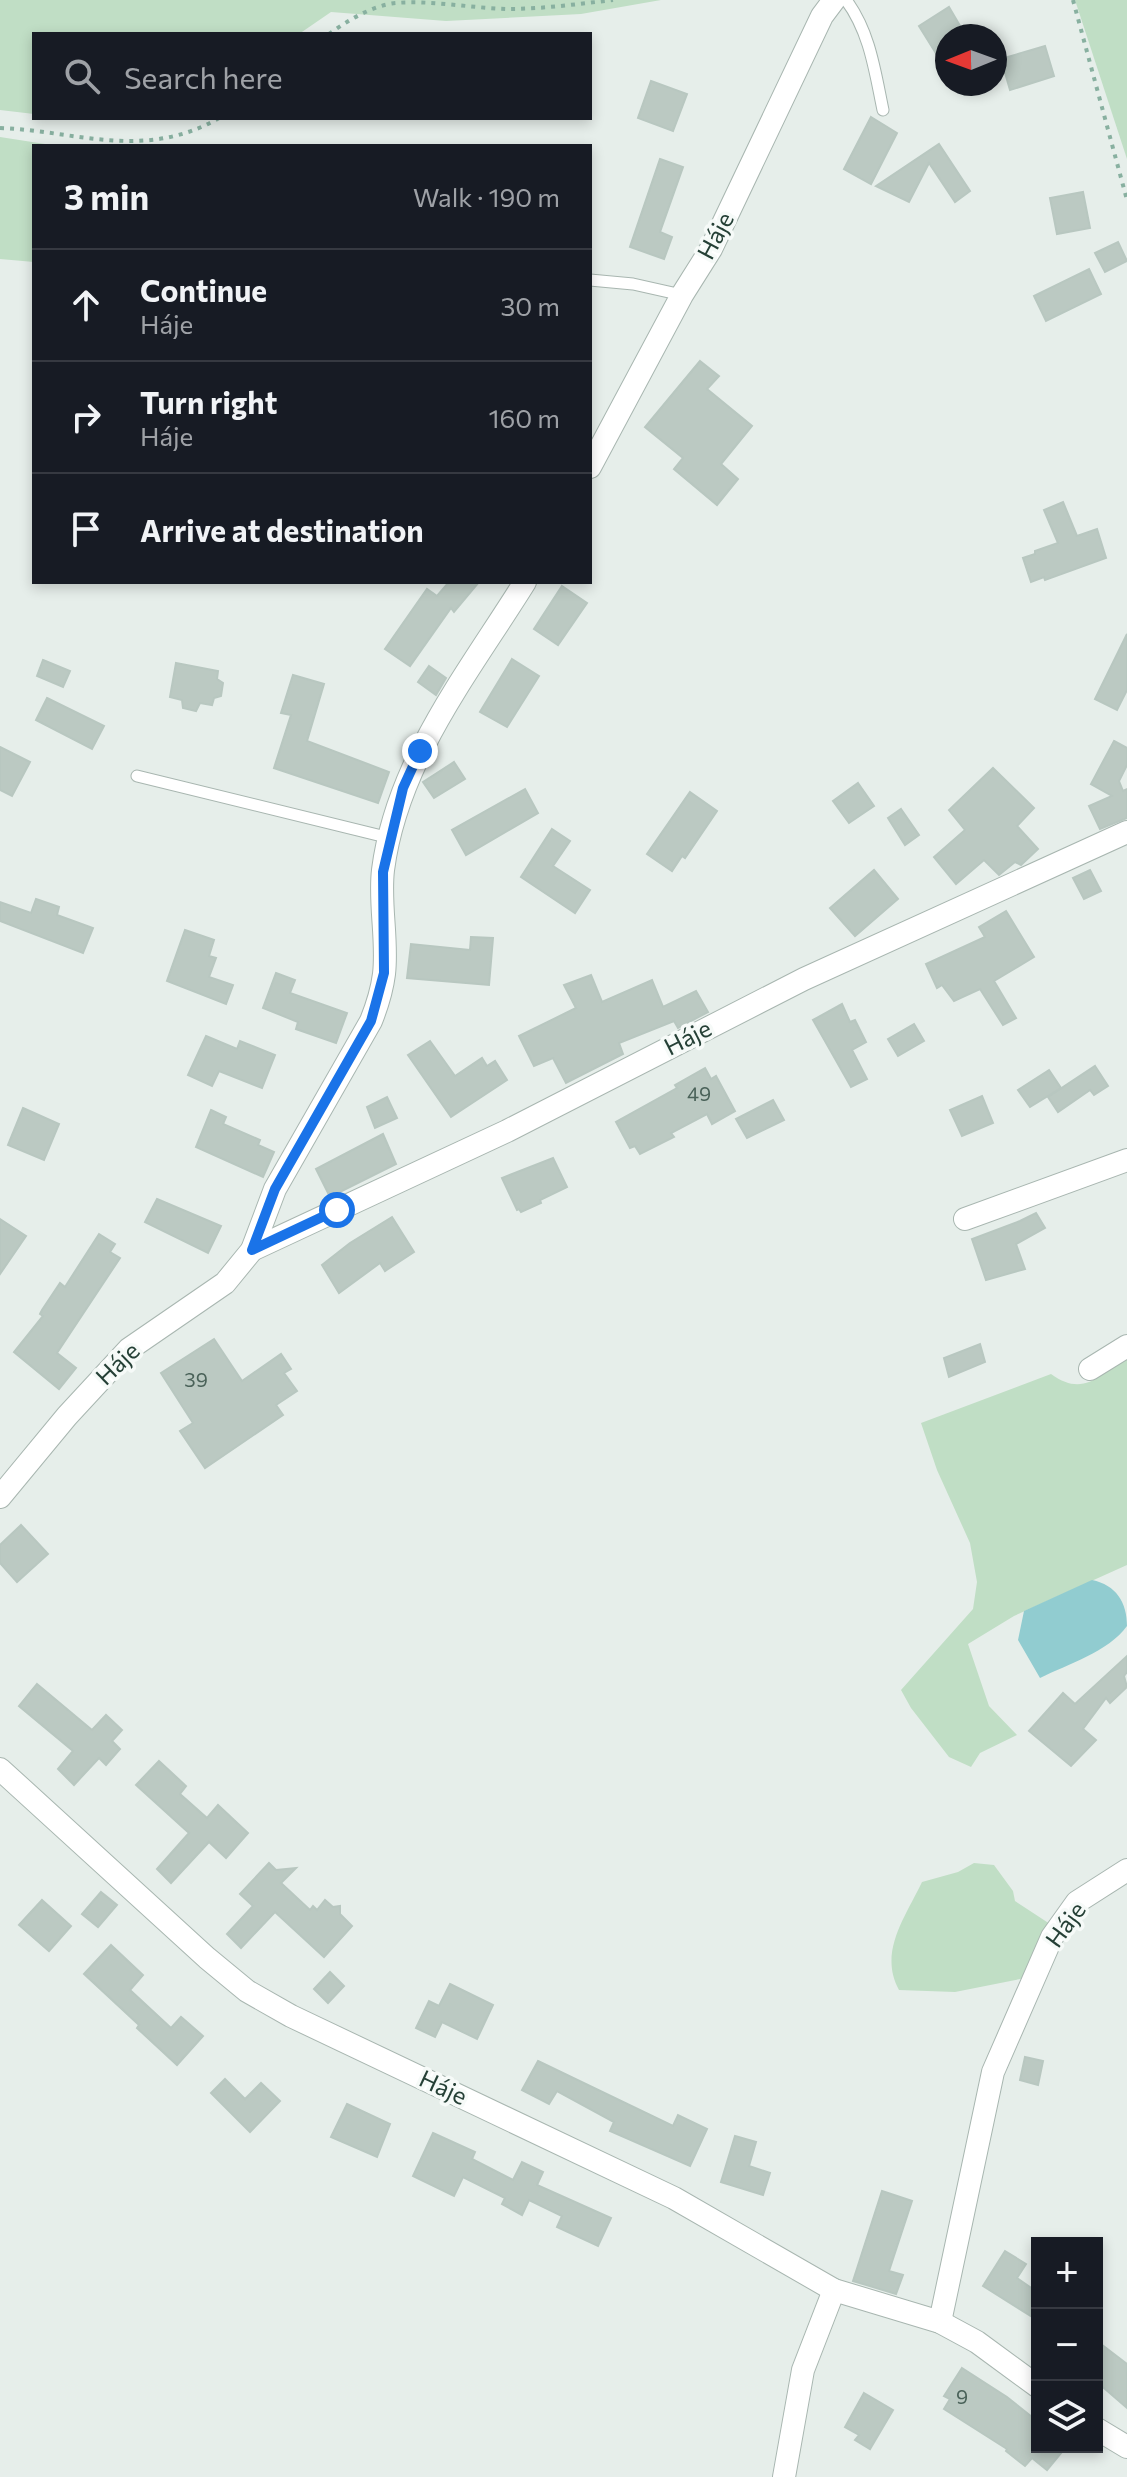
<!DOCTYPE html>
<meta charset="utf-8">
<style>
:root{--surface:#171b24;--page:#242831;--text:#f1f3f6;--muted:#9ea1a6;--line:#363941}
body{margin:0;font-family:Commissioner,sans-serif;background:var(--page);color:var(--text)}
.controls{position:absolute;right:24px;bottom:24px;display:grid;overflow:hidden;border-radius:0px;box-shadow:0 4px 12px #0003}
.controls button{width:72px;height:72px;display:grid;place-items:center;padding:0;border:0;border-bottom:2px solid var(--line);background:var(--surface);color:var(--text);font:40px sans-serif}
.compass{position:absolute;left:935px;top:24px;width:72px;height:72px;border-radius:50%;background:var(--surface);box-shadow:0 4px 12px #0003;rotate:269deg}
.stop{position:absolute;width:24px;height:24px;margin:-18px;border:6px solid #1a73e8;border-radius:50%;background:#fff}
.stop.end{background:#1a73e8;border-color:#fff;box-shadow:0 2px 8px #0008}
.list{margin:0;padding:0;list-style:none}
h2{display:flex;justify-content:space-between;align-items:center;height:104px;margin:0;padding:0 32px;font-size:34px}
h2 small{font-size:26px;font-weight:400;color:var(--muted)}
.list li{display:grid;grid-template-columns:52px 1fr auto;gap:24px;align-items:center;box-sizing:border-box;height:112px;padding:0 32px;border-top:2px solid var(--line)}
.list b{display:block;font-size:30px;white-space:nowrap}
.list p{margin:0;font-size:26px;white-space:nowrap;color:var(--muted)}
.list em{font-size:26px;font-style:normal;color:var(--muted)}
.icon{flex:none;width:44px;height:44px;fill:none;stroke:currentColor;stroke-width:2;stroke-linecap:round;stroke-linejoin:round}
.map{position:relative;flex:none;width:1127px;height:2477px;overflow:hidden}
.search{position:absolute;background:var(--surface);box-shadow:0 4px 12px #0003;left:32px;top:32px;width:560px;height:88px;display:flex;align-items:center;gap:20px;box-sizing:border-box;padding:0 28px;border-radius:0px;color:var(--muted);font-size:30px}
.panel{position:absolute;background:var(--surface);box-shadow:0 4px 12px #0003;left:32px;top:144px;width:560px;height:440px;border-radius:0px}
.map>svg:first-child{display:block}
.green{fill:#c0dec5}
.water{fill:#91ccd0}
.building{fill:#bbc9c2;stroke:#b8c7c0;stroke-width:2}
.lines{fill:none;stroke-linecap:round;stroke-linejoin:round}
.service-casing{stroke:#a8b6b0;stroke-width:13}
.minor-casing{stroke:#a8b6b0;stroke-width:24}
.path{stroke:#88b0a0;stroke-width:4;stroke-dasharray:4 6;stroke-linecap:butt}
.service{stroke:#fff;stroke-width:11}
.minor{stroke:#fff;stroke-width:22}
.route{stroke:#1a73e8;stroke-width:10}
.labels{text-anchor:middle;stroke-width:7;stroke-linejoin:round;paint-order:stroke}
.number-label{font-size:20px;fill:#4a6259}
.street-label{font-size:24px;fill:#254036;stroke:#f6faf8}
</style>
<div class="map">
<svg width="1127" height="2477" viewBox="0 0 1127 2477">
<rect width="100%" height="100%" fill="#e6eeea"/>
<g class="green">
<path d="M0,0h661l-80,14 -135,7 -115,-9 -32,22h-265v80l-34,-4z"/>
<path d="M1075,0h52v159z"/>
<path d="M0,137l58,9h-24v116l-34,-3z"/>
<path d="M1127,1355v210l-113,51 -46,28 21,62 28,29 -37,18 -9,14 -22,-10 -38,-49 -10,-18 72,-81 4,-27 -7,-39 -33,-73 -16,-47 130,-49c33,24 49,1 76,-19z"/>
<path d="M974,1863l20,2 19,26 2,10 35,23 -25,54 -70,14 -56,-2c-21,-38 7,-74 23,-108l36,-10z"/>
</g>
<path class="water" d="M1092,1580c24,5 35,22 35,46 -19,26 -59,38 -87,52l-22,-38 6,-29z"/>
<g class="building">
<path d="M949,7l17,29h-19v35l-28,-45z"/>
<path d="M1045,46l9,30 -44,14 -9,-31z"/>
<path d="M651,81l36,13 -14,37 -35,-13z"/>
<path d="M871,117l26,16 -26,51 -27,-15z"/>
<path d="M939,144l31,47 -15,11 -26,-39 -20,39 -33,-16z"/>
<path d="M660,159l23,8 -23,65 12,5 -8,22 -34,-12z"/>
<path d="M1083,192l7,36 -33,6 -7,-36z"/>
<path d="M1118,242l9,19 -22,11 -10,-19z"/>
<path d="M1089,269l12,25 -55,27 -12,-25z"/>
<path d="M700,361l19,15 -12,13 45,37 -31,38 17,15 -21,26 -43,-36 9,-11 -38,-31z"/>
<path d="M1063,502l14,34 20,-7 9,29 -61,22 -1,-3 -13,5 -8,-24 12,-4v-3l23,-8 -14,-33z"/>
<path d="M449,582h30l-25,30 -3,-4 -41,58 -25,-17 42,-60 10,7z"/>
<path d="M562,586l25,17 -29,42 -24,-16z"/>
<path d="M1127,634v56l-10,20 -22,-11z"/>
<path d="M512,659l27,17 -32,51 -27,-15z"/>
<path d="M43,660l27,11 -7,16 -26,-11z"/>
<path d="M176,663l42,8 -1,8 6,4 -2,13 -7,2 -2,7 -12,-2 -4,8 -13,-3 -1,-8 -12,-3z"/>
<path d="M429,666l17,12 -10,17 -18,-13z"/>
<path d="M293,675l31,9 -17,57 82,31 -11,31 -104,-35 17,-53 -10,-2z"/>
<path d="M47,698l57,28 -12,23 -56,-29z"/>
<path d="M1114,741l13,7v17l-8,16 4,10 4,-2v29l-27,11 -11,-23 23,-10 -21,-12z"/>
<path d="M0,747l30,15 -18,34 -12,-6z"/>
<path d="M454,762l11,17 -31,19 -11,-16z"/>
<path d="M993,768l41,40 -17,18 21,23 -17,16 -6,-3 -16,13 -15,-15 -28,24 -22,-27 31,-27 -16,-20z"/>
<path d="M858,783l16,23 -25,17 -16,-22z"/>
<path d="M525,789l13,24 -72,42 -14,-25z"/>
<path d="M690,792l27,19 -32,47 -3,-2 -10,15 -25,-17z"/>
<path d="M901,809l18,26 -14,10 -17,-27z"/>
<path d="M552,829l18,12 -17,25 37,24 -15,23 -54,-36z"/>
<path d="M874,870l24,29 -43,37 -25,-28z"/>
<path d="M1090,870l11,21 -17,8 -11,-21z"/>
<path d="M36,899l23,8 -2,8 36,13 -10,25 -83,-32v-19l31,11z"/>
<path d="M1006,911l28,46 -40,24 22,37 -13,7 -23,-36 -26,12 -12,-16 -5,3 -11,-24 59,-27 -6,-10z"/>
<path d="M185,930l29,10 -5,16 7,2 -7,19 24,8 -7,19 -59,-23z"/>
<path d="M471,937l22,1 -4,47 -82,-7 4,-34 59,6z"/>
<path d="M276,973l19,7 -5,13 57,20 -11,30 -40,-14 2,-7 -35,-14z"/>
<path d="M591,975l11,27 50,-22 11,27 33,-16 12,21 -30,16 -4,-7 -55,22 4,11 -57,29 -13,-25 -19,8 -15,-30 57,-28 -12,-23z"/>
<path d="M842,1004l8,18 5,-2 11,22 -14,8 15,29 -16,8 -38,-67z"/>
<path d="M914,1024l10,17 -26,15 -10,-17z"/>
<path d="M206,1036l31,13 3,-8 35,14 -13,33 -43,-17 -7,15 -24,-11z"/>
<path d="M430,1041l25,35 27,-18 5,8 8,-5 12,19 -56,37 -43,-62z"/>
<path d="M1095,1066l13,20 -14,9 -4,-5 -32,22 -10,-15z"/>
<path d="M705,1068l6,11 5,-3 19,35 -23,13 -5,-10 -36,19 3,4 -34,17 -5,-8 -5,2 -14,-26 61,-34 -2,-3z"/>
<path d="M1049,1070l12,18 -31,19 -12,-17z"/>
<path d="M982,1096l11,27 -31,13 -12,-26z"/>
<path d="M387,1097l10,21 -22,10 -8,-21z"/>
<path d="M773,1100l11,20 -37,18 -11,-19z"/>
<path d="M23,1108l36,16 -15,36 -36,-15z"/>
<path d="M211,1110l15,7 -3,7 37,16 -2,5 16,7 -11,25 -67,-30z"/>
<path d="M383,1134l13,30 -66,33 -14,-28z"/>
<path d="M553,1158l14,29 -27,13 1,3 -20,9 -2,-3 -2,1 -15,-32z"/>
<path d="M157,1199l64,27 -13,27 -63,-31z"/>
<path d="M1036,1213l9,15 -29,16 9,25 -39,11 -14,-41 48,-18z"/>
<path d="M392,1217l22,35 -29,19 -5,-8 -41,30 -17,-28 28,-22z"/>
<path d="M0,1219l26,17 -26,38z"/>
<path d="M99,1234l16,10 -5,8 10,6 -63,95 19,15 -17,21 -45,-37 29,-36 -3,-2 2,-4 18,-27 5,4z"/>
<path d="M214,1339l28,42 39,-27 10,15 -7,4 13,18 -21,14 7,10 -78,53 -25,-37 13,-8 -32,-50z"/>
<path d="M980,1344l5,18 -36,15 -5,-19z"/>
<path d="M21,1525l27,29 -31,28 -17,-19v-18z"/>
<path d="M1127,1656v16l-3,4 3,11 -17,16 -4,-5 -23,31 13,11 -25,26 -42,-35 34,-38 12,11z"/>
<path d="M37,1684l55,46 14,-15 16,15 -10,11 8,8 -14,16 -7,-7 -25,27 -16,-16 15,-18 -54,-45z"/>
<path d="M159,1761l27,25 -6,8 27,24 11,-13 30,28 -22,25 -17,-16 -38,41 -14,-14 32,-36 -53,-48z"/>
<path d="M269,1863l7,7 20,-2 -15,15 29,27 3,-4 4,4 8,-10 8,7 7,-1v8l12,12 -28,31 -49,-45 -34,36 -14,-14 26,-28 -13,-12z"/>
<path d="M101,1892l16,13 -19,22 -16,-13z"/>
<path d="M42,1900l29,26 -22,25 -30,-26z"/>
<path d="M111,1945l32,30 -13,15 41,38 10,-11 22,19 -26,29 -40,-37 2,-3 -55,-51z"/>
<path d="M330,1972l14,14 -16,17 -14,-14z"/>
<path d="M450,1984l43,21 -16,34 -35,-17 -7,15 -19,-9 13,-27 10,5z"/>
<path d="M1025,2057l18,4 -5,24 -18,-5z"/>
<path d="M538,2061l135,65 5,-11 29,14 -17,37 -80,-35 4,-9 -57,-31 -8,13 -27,-14z"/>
<path d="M225,2079l20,20 16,-16 19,18 -30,31 -39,-39z"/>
<path d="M347,2104l43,20 -13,33 -46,-20z"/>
<path d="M433,2133l42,19 -3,7 41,21 9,-18 21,10 -6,13 74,33 -13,28 -41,-19 5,-11 -33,-16 -7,15 -20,-11 3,-6 -42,-21 -9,19 -41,-20z"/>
<path d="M735,2136l21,6 -7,24 21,7 -7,22 -42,-13z"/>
<path d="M882,2191l30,10 -23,70 14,4 -7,19 -43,-13z"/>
<path d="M1005,2251l21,13 -9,14 20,14v28l-54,-34z"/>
<path d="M1097,2341l30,23v44l-30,-26z"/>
<path d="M962,2368l45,29 30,24v26h29l-19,23 -15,-12 -7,8 -19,-15 1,-2 -63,-40 6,-10 -6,-3z"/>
<path d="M864,2393l29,17 -23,39 -15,-9 4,-5 -14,-8z"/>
</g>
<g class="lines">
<g class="service-casing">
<g id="service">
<path d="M846,0c24,32 29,72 37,110"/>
<path d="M590,280l43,4 49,11"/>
<path d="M137,776l253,62"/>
</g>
</g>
<g class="minor-casing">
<g id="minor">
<path d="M590,467l92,-172 29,-46 111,-233 12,-16"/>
<path d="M965,1219l162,-59"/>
<path d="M252,1250l255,-119 297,-152 323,-147"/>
<path d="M1090,1369l37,-23"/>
<path d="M0,1497l67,-81 62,-67 96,-66 27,-33 23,-61 96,-168c6,-15 11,-31 13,-47 4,-34 -5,-70 -1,-104 14,-109 86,-198 142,-288"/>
<path d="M0,1769l207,189 40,33 44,25 383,182 160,92 106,32 37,20 60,44"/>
<path d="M940,2322l53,-250 59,-135 25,-35 50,-32"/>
<path d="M1097,2429l30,18"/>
<path d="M784,2477l19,-107 31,-80"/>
</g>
</g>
<g class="path">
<path d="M1073,0l54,200"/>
<path d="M329,34c18,-13 44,-29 67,-31 35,-3 75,5 111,6 35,0 71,-5 106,-9"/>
<path d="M0,128c77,3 145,33 219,-10"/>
</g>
<use href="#service" class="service"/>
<use href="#minor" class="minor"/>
</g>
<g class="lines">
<path class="route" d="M337,1210l-85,40 23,-61 96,-168 13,-48 -1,-101 20,-84 17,-37"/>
</g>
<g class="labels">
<g class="number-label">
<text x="699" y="1101">49</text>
<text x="196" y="1387">39</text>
<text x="962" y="2404">9</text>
</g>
<g class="street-label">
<text transform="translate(716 236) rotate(-62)" y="8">Háje</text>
<text transform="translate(688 1038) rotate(-27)" y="8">Háje</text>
<text transform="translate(118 1364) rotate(-44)" y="8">Háje</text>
<text transform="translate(1066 1925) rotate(-54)" y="8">Háje</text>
<text transform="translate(443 2088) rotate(25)" y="8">Háje</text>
</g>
</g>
</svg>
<div class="controls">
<button>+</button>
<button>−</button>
<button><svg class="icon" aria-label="layers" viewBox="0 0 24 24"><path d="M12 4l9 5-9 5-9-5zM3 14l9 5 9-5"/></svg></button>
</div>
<svg class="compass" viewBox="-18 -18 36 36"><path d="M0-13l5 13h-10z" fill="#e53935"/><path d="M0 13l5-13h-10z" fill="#9ea1a6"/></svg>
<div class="stop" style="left:337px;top:1210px"></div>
<div class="stop end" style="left:420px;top:751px"></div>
<div class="search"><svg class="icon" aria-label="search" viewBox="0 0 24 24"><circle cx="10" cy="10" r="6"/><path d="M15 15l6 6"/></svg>Search here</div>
<section class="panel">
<h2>3 min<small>Walk · 190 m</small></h2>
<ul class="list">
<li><svg class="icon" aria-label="ahead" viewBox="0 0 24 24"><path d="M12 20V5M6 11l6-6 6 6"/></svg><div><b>Continue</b><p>Háje</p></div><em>30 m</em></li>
<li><svg class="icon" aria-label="right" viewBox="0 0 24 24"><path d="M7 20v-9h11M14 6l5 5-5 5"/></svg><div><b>Turn right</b><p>Háje</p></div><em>160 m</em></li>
<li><svg class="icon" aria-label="arrive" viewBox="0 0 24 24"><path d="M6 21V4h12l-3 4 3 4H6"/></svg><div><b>Arrive at destination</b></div></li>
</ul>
</section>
</div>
